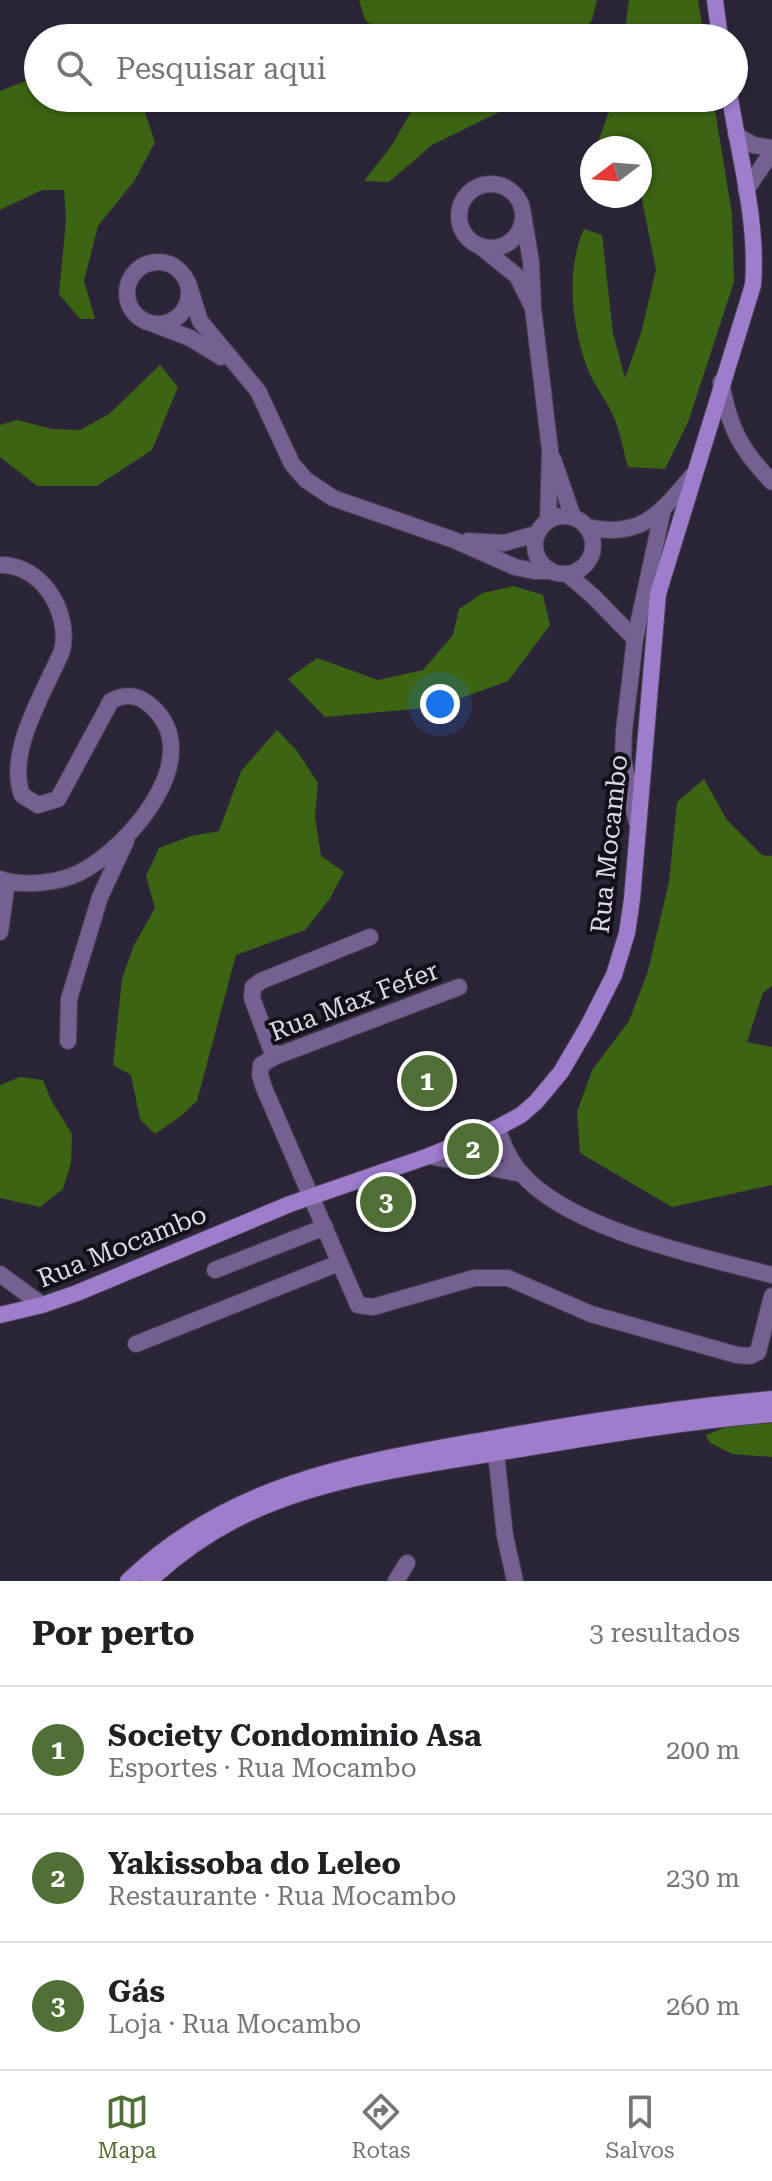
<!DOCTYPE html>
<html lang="pt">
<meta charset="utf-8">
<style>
:root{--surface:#fff;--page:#f2f2f2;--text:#202124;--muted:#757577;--line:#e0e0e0;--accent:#4f6f35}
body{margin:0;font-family:"Roboto Serif",serif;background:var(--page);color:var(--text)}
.compass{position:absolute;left:580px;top:136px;width:72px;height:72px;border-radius:50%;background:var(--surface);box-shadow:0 2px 6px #0004;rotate:254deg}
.you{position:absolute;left:440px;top:704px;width:28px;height:28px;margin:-20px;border:6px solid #fff;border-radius:50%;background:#1a73e8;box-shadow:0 0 0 12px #1a73e833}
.badge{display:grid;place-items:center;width:52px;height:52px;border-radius:50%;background:var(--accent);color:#fff;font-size:26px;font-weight:700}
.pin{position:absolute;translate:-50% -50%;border:4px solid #fff;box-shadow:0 2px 8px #0006}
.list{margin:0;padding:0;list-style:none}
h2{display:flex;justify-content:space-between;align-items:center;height:104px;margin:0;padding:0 32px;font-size:34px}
h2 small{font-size:26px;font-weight:400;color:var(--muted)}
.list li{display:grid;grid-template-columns:52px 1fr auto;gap:24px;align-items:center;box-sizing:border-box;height:128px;padding:0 32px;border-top:2px solid var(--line)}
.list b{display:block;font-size:30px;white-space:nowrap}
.list p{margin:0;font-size:26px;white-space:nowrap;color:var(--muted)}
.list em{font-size:26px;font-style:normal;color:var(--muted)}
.icon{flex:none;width:44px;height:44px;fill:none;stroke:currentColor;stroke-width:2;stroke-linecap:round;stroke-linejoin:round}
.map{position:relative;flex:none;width:772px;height:1581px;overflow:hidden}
.search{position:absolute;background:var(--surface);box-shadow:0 2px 6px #0004;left:24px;right:24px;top:24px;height:88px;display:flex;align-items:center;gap:20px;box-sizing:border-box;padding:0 28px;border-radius:44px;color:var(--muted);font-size:30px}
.sheet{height:488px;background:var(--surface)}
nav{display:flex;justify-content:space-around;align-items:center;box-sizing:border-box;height:112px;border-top:2px solid var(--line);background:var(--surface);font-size:22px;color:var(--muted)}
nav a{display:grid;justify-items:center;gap:4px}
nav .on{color:var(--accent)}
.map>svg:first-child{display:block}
.green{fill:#233c0b}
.forest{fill:#3b6413}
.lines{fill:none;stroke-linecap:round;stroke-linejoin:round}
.minor-casing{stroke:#484254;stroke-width:18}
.secondary-casing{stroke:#484254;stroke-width:18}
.minor{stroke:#746091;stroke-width:16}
.secondary{stroke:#9e7dcd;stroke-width:16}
.labels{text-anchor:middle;stroke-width:8;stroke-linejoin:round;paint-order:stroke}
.street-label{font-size:26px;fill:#ded9e6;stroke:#131018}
</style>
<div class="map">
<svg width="772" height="1581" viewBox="0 0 772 1581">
<rect width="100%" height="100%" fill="#2c2538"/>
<path class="green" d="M444,1063l9,20 -43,16 -8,-20z"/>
<g class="forest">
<path d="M359,0h238l-5,20 -12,18h-192l-23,-18z"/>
<path d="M629,0h69l6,38h-80z"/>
<path d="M38,76v22h102l15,44 -20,38 -37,46 -14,55 11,38h-15l-21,-25 7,-74 -2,-30h-22l-42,20v-119z"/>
<path d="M410,98h118l-96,47 -43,37 -25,-1 28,-36 20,-35z"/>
<path d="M614,98h99l19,116 2,68 -46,140 -23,47 -37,-2c-5,-17 -8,-38 -16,-54 -7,-15 -18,-28 -24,-43 -16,-43 -23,-99 -4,-141l18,6 11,98 12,45 16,-45 15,-63 -16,-80v-42h-39l-3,-6z"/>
<path d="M160,365l18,22 -26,63 -55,36h-60l-37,-29v-32l17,-5 35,9 28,1 29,-16z"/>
<path d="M514,586l29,9 7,30 -42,56 -71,26 -112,10 -37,-38 29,-21 61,22 45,-10 30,-35 6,-26 24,-16z"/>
<path d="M277,730l20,21 21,32 -3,34 6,39 23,16 -15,28 -24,30 -69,25 -39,146 -16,15 -26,18 -15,-15 -9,-44 -18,-10 9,-86 12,-34 21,-37 -9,-32 13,-28 32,-12 28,-5 22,-60z"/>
<path d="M704,779l23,41 35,35 10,1v130l-9,7 -16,49 25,5v138l-100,22 -92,-54 -3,-41 15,-42 37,-49 19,-50 21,-89 8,-80z"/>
<path d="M20,1077l23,3 8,20 21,34 -1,29 -8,26 -23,18 -40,-9v-113z"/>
<path d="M772,1423v34l-40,-3 -23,-12 -3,-7 25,-10z"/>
</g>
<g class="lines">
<g class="minor-casing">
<g id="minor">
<path d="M736,135l17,10 19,3"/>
<circle cx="491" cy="216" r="32"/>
<path d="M746,190l26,-38"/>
<path d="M523,214l8,48 2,46 17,142 -2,71"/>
<path d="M481,247l36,29 15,30"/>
<circle cx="158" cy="293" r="31"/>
<path d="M188,283l12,38 58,70 34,73 14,16 27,18 121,42 61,27 19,4h16"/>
<path d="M156,325l34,13 31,19"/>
<path d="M721,382c8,45 19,67 51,100"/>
<path d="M553,459l20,58"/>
<circle cx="564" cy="545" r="29"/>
<path d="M587,527c54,12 73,-13 105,-51"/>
<path d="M468,541l36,2 32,-9"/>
<path d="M0,565c42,-1 71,48 62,86 -17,40 -56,100 -40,144l16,10 20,-6 53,-98c11,-6 24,-7 35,1 67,49 -16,145 -67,171 -21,10 -57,14 -79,6"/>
<path d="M567,574l26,22 42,43"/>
<path d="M637,823l-14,-64 1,-28 11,-92 28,-130"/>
<path d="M0,932l7,-50"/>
<path d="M459,987l-185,70 -13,8 -1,10 4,13 94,217 15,2 101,-29h34l83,36 146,41 13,1 8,-4 14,-56"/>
<path d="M68,1041l1,-42 31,-102 26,-56"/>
<path d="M274,1057l-22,-59 1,-11 8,-6 109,-44"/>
<path d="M497,1128c6,16 12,31 23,44 49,58 180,84 252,103"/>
<path d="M429,1156l93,18"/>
<path d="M215,1270l110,-43"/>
<path d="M0,1274l42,31"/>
<path d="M136,1344l203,-81"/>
<path d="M496,1453l9,83 10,45"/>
<path d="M396,1581l11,-18"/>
</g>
</g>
<g class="secondary-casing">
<g id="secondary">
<path d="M715,0l5,38"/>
<path d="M0,1315l42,-10 35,-12 213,-89 139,-48 68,-28 24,-13 15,-13 25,-30 27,-46 26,-51 13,-42 5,-34 26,-305 95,-309c5,-62 -13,-126 -23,-187"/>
<path d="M128,1581c106,-102 235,-119 373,-144 90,-16 180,-30 271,-38"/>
<path d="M149,1581c25,-23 53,-44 84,-60 84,-45 194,-56 287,-72 84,-14 167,-28 252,-35"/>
</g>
</g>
<use href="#minor" class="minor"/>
<use href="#secondary" class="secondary"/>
</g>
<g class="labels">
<g class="street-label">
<text transform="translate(609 844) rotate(-84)" y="9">Rua Mocambo</text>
<text transform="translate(354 1001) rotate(-21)" y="9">Rua Max Fefer</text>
<text transform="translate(122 1246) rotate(-22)" y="9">Rua Mocambo</text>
</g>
</g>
</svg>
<svg class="compass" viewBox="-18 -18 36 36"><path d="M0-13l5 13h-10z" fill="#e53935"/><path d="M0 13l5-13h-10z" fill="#757577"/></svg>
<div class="you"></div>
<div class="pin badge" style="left:427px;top:1081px">1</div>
<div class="pin badge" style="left:473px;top:1149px">2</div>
<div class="pin badge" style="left:386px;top:1202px">3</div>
<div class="search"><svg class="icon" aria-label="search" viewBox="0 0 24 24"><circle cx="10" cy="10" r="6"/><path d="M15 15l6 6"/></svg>Pesquisar aqui</div>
</div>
<section class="sheet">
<h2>Por perto<small>3 resultados</small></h2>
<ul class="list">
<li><span class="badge">1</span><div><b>Society Condominio Asa</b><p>Esportes · Rua Mocambo</p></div><em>200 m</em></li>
<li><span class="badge">2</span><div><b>Yakissoba do Leleo</b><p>Restaurante · Rua Mocambo</p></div><em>230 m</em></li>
<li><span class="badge">3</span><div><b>Gás</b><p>Loja · Rua Mocambo</p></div><em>260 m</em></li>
</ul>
</section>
<nav>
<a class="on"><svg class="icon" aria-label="map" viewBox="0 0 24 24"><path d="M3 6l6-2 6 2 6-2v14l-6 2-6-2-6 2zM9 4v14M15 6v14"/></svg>Mapa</a>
<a><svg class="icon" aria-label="directions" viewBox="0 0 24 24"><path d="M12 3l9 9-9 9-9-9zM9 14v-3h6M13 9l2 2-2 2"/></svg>Rotas</a>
<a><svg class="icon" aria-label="saved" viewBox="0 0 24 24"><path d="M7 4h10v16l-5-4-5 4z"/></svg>Salvos</a>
</nav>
